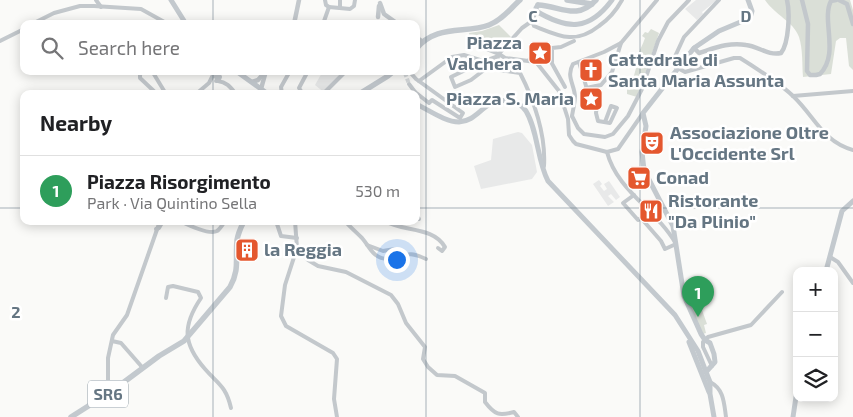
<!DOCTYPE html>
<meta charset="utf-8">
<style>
:root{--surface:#fff;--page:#f6f6f6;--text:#202124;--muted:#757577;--line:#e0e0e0;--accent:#e4572e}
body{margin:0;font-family:"Exo 2",sans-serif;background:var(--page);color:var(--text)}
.controls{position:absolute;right:15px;bottom:15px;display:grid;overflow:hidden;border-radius:10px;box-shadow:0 2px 12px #0003}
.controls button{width:45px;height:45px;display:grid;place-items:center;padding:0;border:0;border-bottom:1px solid var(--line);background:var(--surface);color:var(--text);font:25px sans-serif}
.you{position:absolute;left:396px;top:259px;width:18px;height:18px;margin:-12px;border:4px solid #fff;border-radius:50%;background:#1a73e8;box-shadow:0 0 0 8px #1a73e833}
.badge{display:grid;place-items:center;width:32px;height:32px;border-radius:50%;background:var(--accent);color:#fff;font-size:16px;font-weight:700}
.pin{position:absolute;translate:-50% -41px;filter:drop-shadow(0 1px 2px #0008)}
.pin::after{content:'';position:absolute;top:26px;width:18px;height:15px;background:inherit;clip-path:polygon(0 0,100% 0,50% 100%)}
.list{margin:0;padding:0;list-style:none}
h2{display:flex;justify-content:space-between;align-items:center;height:65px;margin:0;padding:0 20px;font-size:21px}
h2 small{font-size:16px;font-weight:400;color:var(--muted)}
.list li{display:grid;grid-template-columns:32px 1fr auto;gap:15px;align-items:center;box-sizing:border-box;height:70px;padding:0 20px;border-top:1px solid var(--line)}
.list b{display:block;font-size:19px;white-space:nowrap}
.list p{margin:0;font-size:16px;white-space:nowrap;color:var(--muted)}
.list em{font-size:16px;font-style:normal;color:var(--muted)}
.icon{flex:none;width:28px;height:28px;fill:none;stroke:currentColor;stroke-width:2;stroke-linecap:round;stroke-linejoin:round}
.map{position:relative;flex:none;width:853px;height:417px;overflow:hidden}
.search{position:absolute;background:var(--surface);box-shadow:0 2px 12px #0003;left:20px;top:20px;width:400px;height:55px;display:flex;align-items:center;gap:12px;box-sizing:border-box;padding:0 18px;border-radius:10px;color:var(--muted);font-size:19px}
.panel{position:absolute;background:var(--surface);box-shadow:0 2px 12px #0003;left:20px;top:90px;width:400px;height:135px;border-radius:10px}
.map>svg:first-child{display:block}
.built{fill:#e8e9e9}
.green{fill:#dadfd7}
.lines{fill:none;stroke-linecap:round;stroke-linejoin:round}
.minor-tunnel{stroke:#d5d9db;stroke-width:4;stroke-dasharray:4 2;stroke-linecap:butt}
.minor{stroke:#c3c8cc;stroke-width:4}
.tertiary{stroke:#c3c8cc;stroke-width:4.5}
.secondary{stroke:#c3c9ce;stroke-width:5}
.primary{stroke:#c3c9ce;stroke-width:5.5}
.grid{fill:none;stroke:#657683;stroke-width:1;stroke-opacity:0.55}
.labels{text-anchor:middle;stroke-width:5;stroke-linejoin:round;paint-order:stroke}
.shield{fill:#fff;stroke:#939fa8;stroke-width:1}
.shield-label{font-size:16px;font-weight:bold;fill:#657683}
.poi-label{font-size:18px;font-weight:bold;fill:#657683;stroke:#fff;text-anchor:start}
.grid-label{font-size:16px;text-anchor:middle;font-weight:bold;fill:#657683;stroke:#fff;stroke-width:5;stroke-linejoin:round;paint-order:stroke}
</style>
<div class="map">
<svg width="853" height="417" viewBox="0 0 853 417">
<rect width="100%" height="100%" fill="#fafaf8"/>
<g class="built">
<path d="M696,0h21l-15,12 1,2 -6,6 -12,-11z"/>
<path d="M323,71h26l-24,22 -10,-8z"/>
<path d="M518,132l4,1 10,12 5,27 -5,7 -51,10 -7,-23 17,-6 2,-21z"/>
<path d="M599,180l3,4 -2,2 4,5 3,-2 -3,-5 5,-3 11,16 -4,3 -5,-6 -3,2 6,6 -6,4 -15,-22z"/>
</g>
<g class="green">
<path d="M765,0h85l3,10v60l-4,-4 -3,-28h-6l-4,3 -5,33 -28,3c-1,-12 0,-28 -4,-40 -5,-15 -25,-23 -34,-37z"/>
<path d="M499,25l12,12 -11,14c-11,-1 -31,-7 -31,-18l13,-2z"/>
<path d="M651,29l8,4 -22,64 -10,-3v-5l3,1 8,-29 -2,-1c2,-8 7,-15 9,-22l-3,-2 3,-4 3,1z"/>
<path d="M696,301l3,10 3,-1 5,14 -3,1 2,8 -3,1 -17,-31z"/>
</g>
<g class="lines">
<path class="minor-tunnel" d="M405,73l4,11"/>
<g class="minor">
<path d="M96,0l5,7"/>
<path d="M325,0l1,5 3,2"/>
<path d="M719,0l-35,37 -12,26 2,3 11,6 49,-14h6c16,10 41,26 54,39 20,19 29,45 59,53"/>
<path d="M340,8v-8"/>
<path d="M532,21l2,5c25,10 41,19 65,0 10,-7 17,-15 23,-26"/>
<path d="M32,24l22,-11 26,-7h14l47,3 27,15"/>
<path d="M323,24l6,-17 21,2 4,-3 1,-6"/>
<path d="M0,41l24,-12"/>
<path d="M468,42l31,12 6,4 31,4 23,29 9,28 1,16 4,6 3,3 31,8 11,-3 25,-36"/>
<path d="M498,56l-1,10 2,4 21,3c14,27 26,62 24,93"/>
<path d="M529,60l6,-9 5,2 7,-4 3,11 15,27"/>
<path d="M552,62v-14l9,-1 13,-6"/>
<path d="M579,62l12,41 3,-1v-8l2,-8"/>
<path d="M497,64l-9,3 -17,13 -16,7 -4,-10 31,-15 14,-5 26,-29 10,-7 4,-10"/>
<path d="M142,71l-2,4v3l17,16"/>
<path d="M152,71l14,23"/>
<path d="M214,73l4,8c9,1 13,7 18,13"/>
<path d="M216,81h2l2,-4 -3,-6"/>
<path d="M419,81l33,-24 12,-2 19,6"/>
<path d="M409,84l6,8"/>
<path d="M586,88l15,-3 11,-13 9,-29"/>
<path d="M196,94l13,-11 5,-10"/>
<path d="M282,94l-1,-7 9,-16"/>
<path d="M303,94l-4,-6 9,-17"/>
<path d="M323,94l23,-23"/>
<path d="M409,94l6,-2 14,11 3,-3 28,18 3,-5 -47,-34 -7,-8"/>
<path d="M793,96l60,-5"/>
<path d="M593,103l4,2 -1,8 2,8 12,2 7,-15 -6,-2 -6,16"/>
<path d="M572,116l6,12 6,6 21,3 8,-3 15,-18 14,-27 16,-48 10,-19 21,-22"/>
<path d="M572,116c1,-6 3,-14 3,-20 -1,-12 -9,-20 -2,-32l31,-12 17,-9 36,-43"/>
<path d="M607,152c10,39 50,58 69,92l-11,5 -4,-8 -20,-23 8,-7"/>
<path d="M634,195l-11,8 15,17 3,-2"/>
<path d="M416,216l3,3"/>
<path d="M180,221c8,4 29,14 37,10 3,-2 6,-7 8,-10"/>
<path d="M276,221l5,15 16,2"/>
<path d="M295,221l2,27 -12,37 -4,31 5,10 47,27 4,6 -3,40 3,18"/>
<path d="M345,221c5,6 11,11 17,17 8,9 11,21 26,21 19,-1 16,-10 38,0"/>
<path d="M385,221c18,11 48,5 60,26l-3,4 -4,-3"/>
<path d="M156,229l3,-1 4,-7"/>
<path d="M367,245l16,6 12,-2"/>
<path d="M297,248l11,12 10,6 28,6 45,23 7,9 8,19 19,24 -2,12 5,8 9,8 18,1 30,17v9c10,13 14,14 29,10l4,5"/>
<path d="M830,257l8,5 15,21"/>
<path d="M166,298l2,-11 5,-1 25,6 3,6c-19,28 -18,46 4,71 13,15 21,17 26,39"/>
<path d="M112,341l9,2 21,24"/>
<path d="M712,366l-9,-19v-5l5,-5 43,-12 31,-33"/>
<path d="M710,382c14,7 14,21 16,35"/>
<path d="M112,391l-4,-10v-23l5,-23 14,-20 33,-94"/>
</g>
<g class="tertiary">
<path d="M802,0l6,24 -1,47 3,4h6l4,-1c20,-21 1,-54 11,-73l5,-1"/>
<path d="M839,0l8,4 6,20"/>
<path d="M380,3l4,11 14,10"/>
<path d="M378,17l1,-11"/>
<path d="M294,24l5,-24"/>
<path d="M416,37l7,5"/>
<path d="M694,48l5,5c16,-5 30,-11 47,-8 12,1 22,11 35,8 8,-10 9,-41 6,-53"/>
<path d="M252,82l6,-2 7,-8"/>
<path d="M261,89l5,-18"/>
</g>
<g class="secondary">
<path d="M171,0l15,24"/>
<path d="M538,5l-2,3v3c32,19 53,20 76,-11"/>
<path d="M236,71l32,23"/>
<path d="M416,104c13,6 29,18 43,18 21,-1 24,-25 51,-21 8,2 12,4 16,10 12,20 11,49 22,70l127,134 23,36 8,21 4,10v12l4,23"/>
<path d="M826,271l16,-60 11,-10"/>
<path d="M689,342l20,50"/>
<path d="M706,372l9,-10 -1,-8 -4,-11 -5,-3 -4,-6 -17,-38 -11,-70 -29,-56 -2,-18 4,-26 -3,-13 51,-65 25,-17 31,-13 2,-7 -4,-11"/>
<path d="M793,417l4,-27"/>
</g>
<g class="primary">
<path d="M567,0l25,4"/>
<path d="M538,5c23,1 38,16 58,-5"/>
<path d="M416,49c20,-25 49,-15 73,-24 13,-5 21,-16 31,-25"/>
<path d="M359,94l29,-18 6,-5"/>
<path d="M71,417l41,-26 47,-35 25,-15 46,-54c10,-18 5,-28 7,-47 1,-6 4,-13 7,-19"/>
</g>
</g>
<path class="grid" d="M213,0v24M426,0v417M640,0v417M213,71v23M0,208h24M416,208h437M213,221v196"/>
<defs>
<g id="sight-square" transform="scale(1.25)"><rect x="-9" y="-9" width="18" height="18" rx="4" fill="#e4572e" stroke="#fff"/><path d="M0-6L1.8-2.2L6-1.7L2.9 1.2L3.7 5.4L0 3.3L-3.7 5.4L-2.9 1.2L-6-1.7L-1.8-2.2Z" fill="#fff"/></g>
<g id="church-square" transform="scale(1.25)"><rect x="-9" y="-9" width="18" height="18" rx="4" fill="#e4572e" stroke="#fff"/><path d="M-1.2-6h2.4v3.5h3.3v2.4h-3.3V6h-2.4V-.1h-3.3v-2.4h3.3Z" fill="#fff"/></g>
<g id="theatre-square" transform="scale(1.25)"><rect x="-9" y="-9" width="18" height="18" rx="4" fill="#e4572e" stroke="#fff"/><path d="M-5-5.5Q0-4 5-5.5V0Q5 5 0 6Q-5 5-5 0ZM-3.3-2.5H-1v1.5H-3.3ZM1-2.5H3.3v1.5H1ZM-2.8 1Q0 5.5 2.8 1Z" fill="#fff"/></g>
<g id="supermarket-square" transform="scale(1.25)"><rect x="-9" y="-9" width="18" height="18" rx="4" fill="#e4572e" stroke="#fff"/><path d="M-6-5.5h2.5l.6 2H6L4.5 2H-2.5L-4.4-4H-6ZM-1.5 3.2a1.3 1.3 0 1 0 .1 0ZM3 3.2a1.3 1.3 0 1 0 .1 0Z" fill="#fff"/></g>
<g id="restaurant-square" transform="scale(1.25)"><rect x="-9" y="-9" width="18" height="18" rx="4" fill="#e4572e" stroke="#fff"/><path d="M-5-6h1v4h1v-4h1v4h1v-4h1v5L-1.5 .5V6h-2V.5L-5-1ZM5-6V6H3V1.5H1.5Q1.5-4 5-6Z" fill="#fff"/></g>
<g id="building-square" transform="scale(1.25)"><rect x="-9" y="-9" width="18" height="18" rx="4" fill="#e4572e" stroke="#fff"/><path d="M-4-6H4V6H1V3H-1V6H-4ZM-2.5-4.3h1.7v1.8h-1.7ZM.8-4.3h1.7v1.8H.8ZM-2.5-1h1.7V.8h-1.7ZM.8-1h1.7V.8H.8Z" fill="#fff"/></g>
</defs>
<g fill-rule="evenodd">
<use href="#sight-square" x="540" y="53"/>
<use href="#church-square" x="591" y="70"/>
<use href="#sight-square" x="591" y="99"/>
<use href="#theatre-square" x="652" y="143"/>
<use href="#supermarket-square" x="639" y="178"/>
<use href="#restaurant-square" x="651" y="211"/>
<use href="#building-square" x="247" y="250"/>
</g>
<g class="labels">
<rect class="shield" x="88" y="380.5" width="40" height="27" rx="4"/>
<g class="shield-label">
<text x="108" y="400">SR6</text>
</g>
<g class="poi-label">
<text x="522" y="49" text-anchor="end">Piazza<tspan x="522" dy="21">Valchera</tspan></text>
<text x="608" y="66">Cattedrale di<tspan x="608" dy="21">Santa Maria Assunta</tspan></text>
<text x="574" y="105" text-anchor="end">Piazza S. Maria</text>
<text x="670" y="139">Associazione Oltre<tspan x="670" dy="21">L'Occidente Srl</tspan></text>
<text x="656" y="184">Conad</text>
<text x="668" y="207">Ristorante<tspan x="668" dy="21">"Da Plinio"</tspan></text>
<text x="264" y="256">la Reggia</text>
</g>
</g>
<g class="grid-label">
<text x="533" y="22">C</text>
<text x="746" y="22">D</text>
<text x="16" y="318">2</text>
</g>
</svg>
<div class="controls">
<button>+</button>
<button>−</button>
<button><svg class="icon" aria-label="layers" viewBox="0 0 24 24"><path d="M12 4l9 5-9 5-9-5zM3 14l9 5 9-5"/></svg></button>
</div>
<div class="you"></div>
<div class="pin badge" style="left:698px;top:317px;background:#2e9e5b">1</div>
<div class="search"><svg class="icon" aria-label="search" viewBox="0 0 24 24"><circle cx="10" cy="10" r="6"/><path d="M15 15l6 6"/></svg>Search here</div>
<section class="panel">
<h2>Nearby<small></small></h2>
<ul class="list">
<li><span class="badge" style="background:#2e9e5b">1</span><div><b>Piazza Risorgimento</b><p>Park · Via Quintino Sella</p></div><em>530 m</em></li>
</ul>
</section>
</div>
